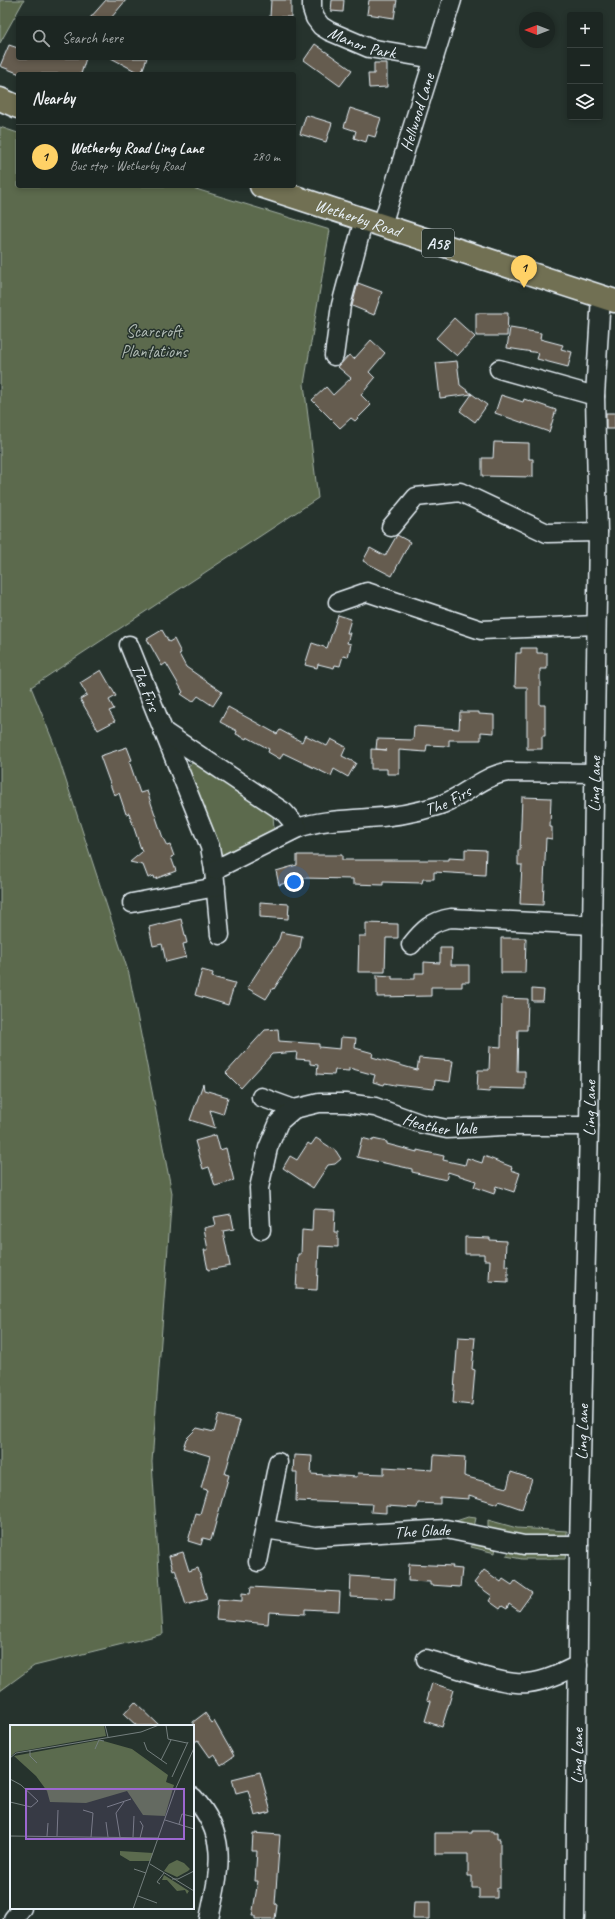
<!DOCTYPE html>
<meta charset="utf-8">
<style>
:root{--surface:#1c2622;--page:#29322f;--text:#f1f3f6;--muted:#a0a5a5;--line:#3a4340;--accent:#ffd166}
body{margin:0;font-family:Caveat,sans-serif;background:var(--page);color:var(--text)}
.controls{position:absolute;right:12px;top:12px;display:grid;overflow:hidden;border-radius:4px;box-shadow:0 2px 6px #0003}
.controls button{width:36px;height:36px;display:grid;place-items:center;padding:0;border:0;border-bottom:1px solid var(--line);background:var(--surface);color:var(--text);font:20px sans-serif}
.compass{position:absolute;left:519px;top:12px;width:36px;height:36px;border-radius:50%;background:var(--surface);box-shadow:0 2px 6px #0003;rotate:270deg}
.you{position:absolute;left:294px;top:882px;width:14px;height:14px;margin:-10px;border:3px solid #fff;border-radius:50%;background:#1a73e8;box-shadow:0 0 0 6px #1a73e833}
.badge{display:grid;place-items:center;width:26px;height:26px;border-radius:50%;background:var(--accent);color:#111;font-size:13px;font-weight:700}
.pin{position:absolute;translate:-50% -33px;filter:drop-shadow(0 1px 2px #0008)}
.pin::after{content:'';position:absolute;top:21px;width:14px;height:12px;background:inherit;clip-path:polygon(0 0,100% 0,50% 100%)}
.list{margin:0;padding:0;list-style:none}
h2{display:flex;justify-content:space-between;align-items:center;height:52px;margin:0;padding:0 16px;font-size:17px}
h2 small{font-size:13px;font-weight:400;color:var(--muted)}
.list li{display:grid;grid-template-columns:26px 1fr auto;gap:12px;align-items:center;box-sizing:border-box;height:64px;padding:0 16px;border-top:1px solid var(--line)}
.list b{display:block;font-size:15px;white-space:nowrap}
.list p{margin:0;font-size:13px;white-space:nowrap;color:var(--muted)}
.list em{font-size:13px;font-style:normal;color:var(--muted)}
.icon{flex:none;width:22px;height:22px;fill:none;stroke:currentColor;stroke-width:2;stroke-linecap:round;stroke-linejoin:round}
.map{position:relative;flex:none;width:615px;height:1919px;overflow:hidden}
.search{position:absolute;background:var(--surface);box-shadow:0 2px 6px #0003;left:16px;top:16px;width:280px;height:44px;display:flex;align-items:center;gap:10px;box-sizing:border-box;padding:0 14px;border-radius:4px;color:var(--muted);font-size:15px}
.panel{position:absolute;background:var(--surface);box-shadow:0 2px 6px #0003;left:16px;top:72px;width:280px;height:116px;border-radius:4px}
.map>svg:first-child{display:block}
.green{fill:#5b6b4e;stroke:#a2aea3}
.building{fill:#655c4f;stroke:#e8f1f8}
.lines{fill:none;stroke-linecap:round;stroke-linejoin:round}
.minor-casing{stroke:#e8f1f8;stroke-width:21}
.major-casing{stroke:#e8f1f8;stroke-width:25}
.minor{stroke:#26332d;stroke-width:18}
.major{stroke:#716f52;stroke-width:22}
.labels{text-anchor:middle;stroke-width:3;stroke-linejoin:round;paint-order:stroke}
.shield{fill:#26332d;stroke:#aeb8bb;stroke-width:1}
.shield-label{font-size:16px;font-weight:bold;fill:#e8f1f8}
.street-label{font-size:17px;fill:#e8f1f8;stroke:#26332d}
.park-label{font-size:17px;fill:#b0bbb4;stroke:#26332d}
.inset-road{fill:none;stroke:#747f7e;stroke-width:1}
.view{fill:#9c67d0;fill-opacity:0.15;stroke:#9c67d0;stroke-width:2}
.inset-edge{fill:none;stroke:#e8f1f8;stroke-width:2}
</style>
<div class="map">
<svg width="615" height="1919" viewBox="0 0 615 1919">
<rect width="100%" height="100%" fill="#26332d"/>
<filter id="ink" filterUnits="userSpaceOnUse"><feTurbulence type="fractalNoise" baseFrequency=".025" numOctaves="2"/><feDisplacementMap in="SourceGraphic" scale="8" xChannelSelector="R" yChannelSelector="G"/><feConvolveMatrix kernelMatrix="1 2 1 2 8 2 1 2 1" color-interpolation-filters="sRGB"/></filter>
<g filter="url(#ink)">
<g class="green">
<path d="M0,0h24l-24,43z"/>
<path d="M0,127l18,6v53h168l144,44 -26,154 14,114 -287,189 23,57 75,230 43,219 -20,269 11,172 -129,32 -34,25z"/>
<path d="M194,762l79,53 1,14 -52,26 -39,-86z"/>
<path d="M468,1517l8,1 -2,9 -24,-4z"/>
<path d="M488,1520l29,8 50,3v8h-34l-45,-10z"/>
<path d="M475,1541l21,5 -1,7 -24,-6z"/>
<path d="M512,1549l54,4 -1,6h-43l-16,-3z"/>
</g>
<g class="building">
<path d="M106,0h20l-15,18h-21z"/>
<path d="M271,0h20v17h-21z"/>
<path d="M332,0h12l-1,12 -12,-1z"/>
<path d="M369,0h28l-3,18 -27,-4z"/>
<path d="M315,44l37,26 -12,16 -36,-26z"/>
<path d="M9,45l9,3v10h68l-5,16h-61l-20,-8z"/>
<path d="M111,58h36l-6,16z"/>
<path d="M374,63h13v24l-18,1 -1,-14h6z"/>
<path d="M350,108l31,10 -6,19 -7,-2 -2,7 -12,-4 2,-7 -12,-4z"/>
<path d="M306,115l26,8 -6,19 -26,-8z"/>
<path d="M358,283l24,9 -8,23 -22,-9z"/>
<path d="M476,313h32l-1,23h-31z"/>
<path d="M454,318l21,19 -18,19 -21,-18z"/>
<path d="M510,328l31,5 -1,6 23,6 -2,4 11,3 -4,15 -31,-8 2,-6 -32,-5z"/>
<path d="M371,340l14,13 -16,19 6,6 -14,17 10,10 -16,16 -4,-3 -11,10 -28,-28 14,-13 7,8 18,-17 -13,-11 11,-12 5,4z"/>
<path d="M457,361l3,24 12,9 -32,4 -4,-35z"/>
<path d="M472,394l15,11 -12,17 -15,-11z"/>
<path d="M501,395l22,7 1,-3 32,11 -7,22 -54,-19z"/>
<rect x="606" y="413" width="9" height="16"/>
<path d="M494,442l35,1v16h4v18l-51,-1v-18h11z"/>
<path d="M397,535l13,7 -18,34 -29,-15 7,-13 15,8z"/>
<path d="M338,615l13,4 -4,14h3l-3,10 4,1 -3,13 -5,-1 -3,10 -5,-1 -1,3 -16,-4 -1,4 -12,-3 7,-22 15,5z"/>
<path d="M162,630l7,12 5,-3 7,14 -2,1 7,13 36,25 -9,14 -15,-10 -5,6 -12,-8 2,-2 -17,-29 -4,3 -15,-27z"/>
<path d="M521,648h16v5h10v16h-7v36h5v31h-3v13h-15v-62h-12l1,-34h5z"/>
<path d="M101,670l15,26 -7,4 5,9 -5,2 6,10 -17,9 -18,-31 7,-4 -7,-12z"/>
<path d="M228,707l49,27 3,-4 22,12 3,-7 22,11 4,-7 15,8 -4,9 14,7 -8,14 -14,-8 -3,7 -48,-23 -3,6 -12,-7 1,-3 -22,-12 -1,2 -10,-5 1,-3 -17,-9z"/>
<path d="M460,712h19v2l15,1v18l-13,-1v8h-32v6l-22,-1 -1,7 -27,-2v24h-12v-5h-16v-20l16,1 -11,-1 1,-10 36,1 1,-14 45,3z"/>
<path d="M127,747l5,13 -3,1 11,32 7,-2 16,47 4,8 3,-1 4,11 -3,1 5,14 -21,8 -1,-3 -6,2 -5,-13 -13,-3 12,-10 -13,-39 -3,1 -7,-21 -5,2 -14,-39z"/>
<path d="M522,797l29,1 -1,29h2v12l-6,-1 -3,67 -23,-1 2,-39h-4v-15h2z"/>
<path d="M465,849l21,1 -1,25 -51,-3v7h-11l-1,4 -39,-1v3l-30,-1v-5l-51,-1 -23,7 -3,-14 21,-6v-10h45v5h107v-2l16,1z"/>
<path d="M260,902l29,2 -1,15 -28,-2z"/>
<path d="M181,919l6,24 -4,1 3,13 -20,5 -4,-18 -9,2 -4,-19z"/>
<path d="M366,923l32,1v14h-12l-1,34h-27l1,-36h7z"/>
<path d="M281,932l21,4 -2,12 -26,41 -1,-1 -7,11 -19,-11 32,-49z"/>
<path d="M501,938h25l-1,35h-24z"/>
<path d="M440,948h12l-1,17h18v17h-7v5h-31v9l-54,1v-22l15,1v3h23v-6h9v-11l16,1z"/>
<path d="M202,970l11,3 -1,4 23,6 -7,22 -33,-10z"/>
<path d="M532,989l12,1 -1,11h-11z"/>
<path d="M502,998l26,1 -1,31h-9l-1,41h8v18l-35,-1 -1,4 -12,-1 1,-21h11l1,-24 11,1z"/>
<path d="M278,1029l1,12 40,3v3l21,2 1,-12 15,1 -1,10 18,5 -1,4 45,13 2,-12 34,3 -3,21 -15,-2 -1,9 -39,-4 -10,-2 -1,2 -11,-3 2,-7 -26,-7v3l-14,-1 -1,5 -17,-1 1,-9 -8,-1v-4l-14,-1 1,-7 -25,2 -31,34 -15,-15 39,-43z"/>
<path d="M203,1084l1,6 24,7 -5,17 -13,-4 5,18 -25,-8z"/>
<path d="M216,1135l4,15 6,-2 8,33 -19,5 -6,-19 -6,2 -8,-28z"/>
<path d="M316,1138l20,13 5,8 -6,5 -7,1 -15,23 -30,-20 7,-12 7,4 11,-17 3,2z"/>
<path d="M362,1138l11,3v-2l14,3v2l30,8v-2l27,6 -1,4 22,5 2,-7 15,5 2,-7 28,11 -1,3 9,3 -6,19 -18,-6 -2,8 -20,-7 2,-6 -28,-9 -2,8 -34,-8v-3l-55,-12z"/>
<path d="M313,1209l22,1 -1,22h4v15l-19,-1 -2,44 -21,-1 2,-35h3l1,-24 10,1z"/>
<path d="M231,1214l3,15 -11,2 7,35 -22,4 -4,-20h4l-4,-22 12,-3 -2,-8z"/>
<path d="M465,1237l25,1v2l16,1 -1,25h3v16l-19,-1 1,-21h-6v-6h-19z"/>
<path d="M458,1337l17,1 -3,31 3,1 -3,35 -19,-2z"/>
<path d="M219,1415l21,6 -15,53 4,1 -18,65 -8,-2 -2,7 -13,-4 8,-28 4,1 7,-24 -6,-2 9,-32 -27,-8 3,-9 11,-11 17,4z"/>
<path d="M294,1455l18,1 -1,18 46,3 1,-4 26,1v-7l49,3 1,-15 31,2 -1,19 43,12 4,-16 21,7 -10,30 -23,-8 -1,3 -29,-9v4l-29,-2v7l-22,-1 -1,5 -31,-2v7l-15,-1 1,-8 -76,-3 1,-29h-4z"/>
<path d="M183,1552l6,19 9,-3 9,31 -21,6 -11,-36 -2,1 -4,-14z"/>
<path d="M409,1564l44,2 -1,2 10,1 -2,18 -30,-2v-3l-22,-1z"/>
<path d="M484,1570l17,12 2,-3 9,6 3,-4 17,12 -13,18 -10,-7 -2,5 -5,-3 -2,3 -11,-8 3,-5 -18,-13z"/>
<path d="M351,1576l44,3 -1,20 -44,-2z"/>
<path d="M251,1587l89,5 -1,19 -34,-2v5l-36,-2 -1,12 -52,-5 2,-20 24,2v-8l8,1z"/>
<path d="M432,1683l21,7 -11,37 -17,-6 6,-20 -4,-1z"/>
<path d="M135,1702l25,24h-23l-13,-12z"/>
<path d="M205,1713l7,10 2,-2 20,35 -13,9 -7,-11 -4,3 -12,-17 -5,3v-21z"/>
<path d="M260,1772l11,40 -16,4 -7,-26 -12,3 -4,-14z"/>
<path d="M472,1831h21v2h4v6h3v49h-3v10h-18v-10h-7v-12h-4v-22h-33v-21h37z"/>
<path d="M253,1833l27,2 -5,69 2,1 -2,14h-20v-3h-3l6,-35h-3l2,-30h-5z"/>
<path d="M414,1902h16v17h-17z"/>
</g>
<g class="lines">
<g class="minor-casing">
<g id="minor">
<path id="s1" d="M312,0v9l3,9 6,8 8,5 40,17 65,11"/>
<path id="s2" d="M382,225l70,-225"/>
<path d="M334,356l7,-51 23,-86"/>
<path d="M499,369l96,27"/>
<path d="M391,527l25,-30 44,-5 87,41 51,-1"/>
<path d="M338,602l29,-10 114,38 115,-5"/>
<path id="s3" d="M129,645l81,202 4,23 6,65"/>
<path id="s4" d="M163,731l121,81 14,16c23,-8 45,-8 70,-10 23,-1 47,-5 69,-12 26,-8 44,-30 71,-34l86,1"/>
<path d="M214,870l84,-42"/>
<path d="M132,903l84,-16"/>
<path d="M411,945c12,-15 21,-24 40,-27l141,7"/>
<path d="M261,1097l33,12"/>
<path id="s5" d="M261,1230l-2,-42 9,-40 11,-26 15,-13 25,-6h27l29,4 47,17 25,5 55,-3h87"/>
<path id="s6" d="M265,1529l50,8 131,-8 78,16h55"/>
<path d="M258,1562l20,-100"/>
<path d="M426,1659c26,7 77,27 102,24 18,-2 34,-10 50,-18"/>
<path d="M193,1797c37,40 26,74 16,122"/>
<path d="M13,1919l9,-11"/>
<path id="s7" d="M575,1919l4,-374 10,-419 9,-594 -3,-136 6,-100"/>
</g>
</g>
<g class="major-casing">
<g id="major">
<path d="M0,99l18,8"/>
<path id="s8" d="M261,186l354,115"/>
</g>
</g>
<use href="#minor" class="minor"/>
<use href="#major" class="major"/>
</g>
</g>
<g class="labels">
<rect class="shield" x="422" y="229" width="32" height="28" rx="3"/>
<g class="shield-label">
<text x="438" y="249">A58</text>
</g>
<g class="street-label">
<text dy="6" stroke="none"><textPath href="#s1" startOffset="73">Manor Park</textPath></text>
<text dy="6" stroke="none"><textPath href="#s2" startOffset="118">Hellwood Lane</textPath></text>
<text dy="6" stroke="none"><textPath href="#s8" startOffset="102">Wetherby Road</textPath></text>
<text dy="6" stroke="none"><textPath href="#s3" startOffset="46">The Firs</textPath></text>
<text dy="6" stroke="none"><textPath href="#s7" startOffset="1135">Ling Lane</textPath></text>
<text dy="6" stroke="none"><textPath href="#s4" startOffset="320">The Firs</textPath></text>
<text dy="6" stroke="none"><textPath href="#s7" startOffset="811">Ling Lane</textPath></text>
<text dy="6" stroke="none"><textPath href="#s5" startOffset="281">Heather Vale</textPath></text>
<text dy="6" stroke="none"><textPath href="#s7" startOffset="487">Ling Lane</textPath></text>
<text dy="6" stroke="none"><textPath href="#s6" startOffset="158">The Glade</textPath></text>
<text dy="6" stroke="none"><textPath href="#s7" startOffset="163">Ling Lane</textPath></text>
</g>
<g class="park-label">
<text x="154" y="337">Scarcroft<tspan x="154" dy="20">Plantations</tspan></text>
</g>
</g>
<g transform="translate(10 1725)">
<rect width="184" height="184" fill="#26332d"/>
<path d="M0,0h94l2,11 -90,16 -6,5zM90,15l32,9 36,26 -2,7 8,3 -9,31 -22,-1 -16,-24 -41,12 -36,-1 -3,-11 -11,-15 -22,-20zM110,126l33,2 -3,8h-20l-10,-6zM167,135l7,3 6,6 -2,2 -11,6 -13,-6 5,-7zM154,150l11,7 14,9 -2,3 -2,-4 -8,1 -10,-11h-5z" fill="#5b6b4e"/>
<path class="inset-road" d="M95,0l3,12M156,0l2,14 19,4M134,17l3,8 20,14M85,24l4,-9 5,1M20,25v6l7,7M0,33l6,-5 125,-21 18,-7M151,35l10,-20M162,52l16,-35M0,54l11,6 17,16 -7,6 -21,-5M97,82l24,-8M73,85l10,3 -2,24M155,95l29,9M96,97l2,15M169,99l3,-10 12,3M0,111l149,2M37,111l1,-13M47,111l1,-26M110,112l-4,-24 8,-11M123,112l1,-21M130,113l3,-12 -3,-5M140,139l44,27M124,144l12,4M162,154h6l16,-8M150,159l-3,-2 7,-9M128,171l19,7M123,184l42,-119 19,-42"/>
<path class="view" d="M16,64h158v50h-158z"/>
<rect width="184" height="184" class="inset-edge"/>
</g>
</svg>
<div class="controls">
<button>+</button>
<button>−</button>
<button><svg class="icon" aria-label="layers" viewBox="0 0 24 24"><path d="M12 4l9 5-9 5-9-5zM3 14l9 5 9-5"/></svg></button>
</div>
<svg class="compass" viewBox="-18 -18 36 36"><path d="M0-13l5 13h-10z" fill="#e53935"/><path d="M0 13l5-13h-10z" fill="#a0a5a5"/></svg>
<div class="you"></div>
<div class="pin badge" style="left:524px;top:288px">1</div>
<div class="search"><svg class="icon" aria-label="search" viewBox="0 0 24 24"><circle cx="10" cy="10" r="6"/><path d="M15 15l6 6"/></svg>Search here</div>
<section class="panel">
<h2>Nearby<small></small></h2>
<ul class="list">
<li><span class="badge">1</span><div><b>Wetherby Road Ling Lane</b><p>Bus stop · Wetherby Road</p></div><em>280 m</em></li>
</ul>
</section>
</div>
